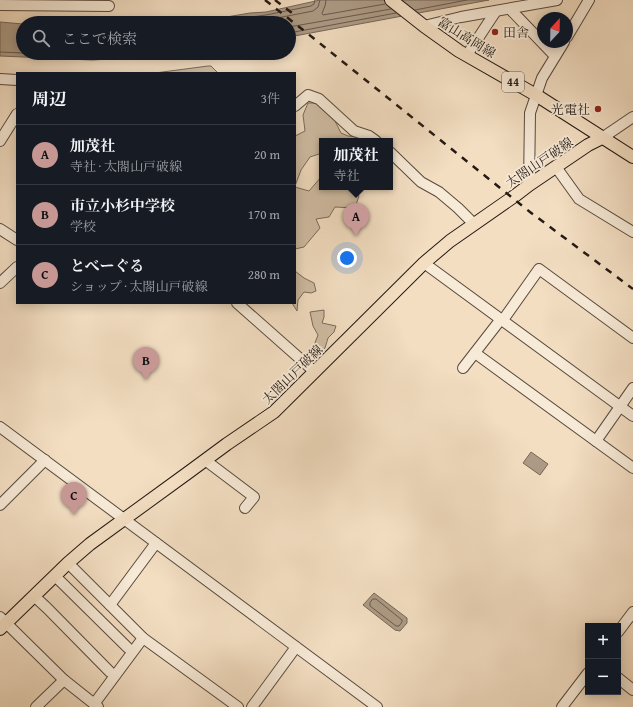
<!DOCTYPE html>
<html lang="ja">
<meta charset="utf-8">
<style>
:root{--surface:#171b24;--page:#20242c;--text:#f1f3f6;--muted:#9ea1a6;--line:#363941;--accent:#c59692}
body{margin:0;font-family:"Gentium Book Plus","Noto Serif JP",serif;background:var(--page);color:var(--text)}
.controls{position:absolute;right:12px;bottom:12px;display:grid;overflow:hidden;border-radius:0px;box-shadow:0 2px 10px #0003}
.controls button{width:36px;height:36px;display:grid;place-items:center;padding:0;border:0;border-bottom:1px solid var(--line);background:var(--surface);color:var(--text);font:20px sans-serif}
.compass{position:absolute;left:537px;top:12px;width:36px;height:36px;border-radius:50%;background:var(--surface);box-shadow:0 2px 10px #0003;rotate:22deg}
.you{position:absolute;left:347px;top:258px;width:14px;height:14px;margin:-10px;border:3px solid #fff;border-radius:50%;background:#1a73e8;box-shadow:0 0 0 6px #1a73e833}
.badge{display:grid;place-items:center;width:26px;height:26px;border-radius:50%;background:var(--accent);color:#111;font-size:13px;font-weight:700}
.pin{position:absolute;translate:-50% -33px;filter:drop-shadow(0 1px 2px #0008)}
.pin::after{content:'';position:absolute;top:21px;width:14px;height:12px;background:inherit;clip-path:polygon(0 0,100% 0,50% 100%)}
.popup{position:absolute;left:319px;top:138px;width:74px;height:52px;box-sizing:border-box;display:grid;place-content:center;border-radius:0px;background:var(--surface);filter:drop-shadow(0 1px 3px #0005);font-size:13px;white-space:nowrap;color:var(--muted)}
.popup b{font-size:15px;color:var(--text)}
.popup::after{content:'';position:absolute;left:50%;top:100%;margin-left:-8px;border:8px solid transparent;border-top-color:var(--surface)}
.list{margin:0;padding:0;list-style:none}
h2{display:flex;justify-content:space-between;align-items:center;height:52px;margin:0;padding:0 16px;font-size:17px}
h2 small{font-size:13px;font-weight:400;color:var(--muted)}
.list li{display:grid;grid-template-columns:26px 1fr auto;gap:12px;align-items:center;box-sizing:border-box;height:60px;padding:0 16px;border-top:1px solid var(--line)}
.list b{display:block;font-size:15px;white-space:nowrap}
.list p{margin:0;font-size:13px;white-space:nowrap;color:var(--muted)}
.list em{font-size:13px;font-style:normal;color:var(--muted)}
.icon{flex:none;width:22px;height:22px;fill:none;stroke:currentColor;stroke-width:2;stroke-linecap:round;stroke-linejoin:round}
.map{position:relative;flex:none;width:633px;height:707px;overflow:hidden}
.search{position:absolute;background:var(--surface);box-shadow:0 2px 10px #0003;left:16px;top:16px;width:280px;height:44px;display:flex;align-items:center;gap:10px;box-sizing:border-box;padding:0 14px;border-radius:22px;color:var(--muted);font-size:15px}
.panel{position:absolute;background:var(--surface);box-shadow:0 2px 10px #0003;left:16px;top:72px;width:280px;height:232px;border-radius:0px}
.map>svg:first-child{display:block}
.green{fill:#d0bda4;stroke:#7a6b5c}
.water{fill:#ad9b86;stroke:#766758}
.lines{fill:none;stroke-linecap:round;stroke-linejoin:round}
.shore{stroke:#685a4c;stroke-width:1}
.minor-casing{stroke:#584a3f;stroke-width:12}
.major-casing{stroke:#241913;stroke-width:14}
.minor{stroke:#f7ead7;stroke-width:10}
.major{stroke:#f3dec2;stroke-width:12}
.rail{stroke:#241913;stroke-width:2.5;stroke-dasharray:7 7;stroke-linecap:butt}
.poi-dot{fill:#8f2418;stroke:#f7ead7;stroke-width:1.5}
.labels{text-anchor:middle;stroke-width:3.5;stroke-linejoin:round;paint-order:stroke}
.shield{fill:#f7ead7;stroke:#63584e;stroke-width:1}
.shield-label{font-size:12px;font-weight:bold;fill:#241913}
.poi-label{font-size:13px;fill:#241913;stroke:#f7ead7;text-anchor:start}
.street-label{font-size:13px;fill:#241913;stroke:#f7ead7}
</style>
<div class="map">
<svg width="633" height="707" viewBox="0 0 633 707">
<rect width="100%" height="100%" fill="#f3dec2"/>
<filter id="stains"><feTurbulence type="fractalNoise" baseFrequency=".005" numOctaves="4"/><feColorMatrix values="0 0 0 0 .2 0 0 0 0 .09 0 0 0 0 .02 0 0 0 .5 -.17"/></filter>
<radialGradient id="worn" r=".72"><stop offset=".6" stop-color="#630" stop-opacity="0"/><stop offset="1" stop-color="#630" stop-opacity=".3"/></radialGradient>
<g class="green">
<path d="M211,66l7,7h-63l53,-7z"/>
<path d="M308,103h10l15,14 8,16 7,3 13,1 7,4h-46v12l-12,4 -9,13 -6,16v-50l10,-5 -2,-16z"/>
<path d="M322,176v11h31l6,9 -4,12 -20,-1 -6,10 -13,2 4,9 -16,19 -9,2v-62l14,4z"/>
<path d="M295,271l9,7 10,5 2,8 -5,2 -7,-1 -6,8 -1,11 -5,-8h3z"/>
<path d="M324,310v7l-2,6 14,3 -2,6 -6,6 -3,10 -8,8 -4,-8 5,-13 -5,-9 -3,-14z"/>
</g>
<g class="water">
<path d="M320,0h169l-200,37v-14h-98l59,-10 16,-1z"/>
<path d="M0,22l23,2v29h153l-48,5 -36,2 -92,-4z"/>
<path d="M531,452l17,12 -8,11 -17,-12z"/>
<path d="M374,593l33,25v5l-7,8 -5,-1 -32,-25z"/>
</g>
<g class="lines">
<g class="shore">
<path d="M326,0l-1,6 -3,7 1,2 62,-11"/>
<path d="M415,10l52,-10"/>
<path d="M215,23l36,-6 15,-2 45,-9 3,-2 1,-4"/>
<path d="M244,23l23,-3 46,-9 5,-4 2,-7"/>
<path d="M289,27l102,-18"/>
<path d="M289,33l107,-20"/>
<path d="M0,52l92,4 47,-3"/>
<path d="M373,599h3l26,21v2l-3,4h-3l-26,-20v-3z"/>
</g>
<g class="minor-casing">
<g id="minor">
<path d="M0,5l109,1"/>
<path d="M510,9l45,47"/>
<path d="M424,26l37,-9 96,-17"/>
<path d="M567,37l22,-37"/>
<path d="M467,55l29,-44"/>
<path d="M0,79l17,1"/>
<path d="M295,106l13,-11 11,4 35,32 15,5 7,5"/>
<path d="M602,138l31,-21"/>
<path d="M0,141l17,-27"/>
<path d="M390,152l31,30 18,10 19,16 16,16"/>
<path d="M556,167l23,32 54,33"/>
<path d="M529,185l1,-72 12,-35 22,-36"/>
<path d="M0,229l17,11"/>
<path d="M424,263l209,153"/>
<path d="M0,283l17,-16"/>
<path d="M237,303l78,69"/>
<path d="M503,320l36,-51 94,69"/>
<path d="M475,353l158,115"/>
<path d="M463,368l38,-49"/>
<path d="M0,427l377,280"/>
<path d="M596,441l37,-53"/>
<path d="M205,460l49,37 -9,11"/>
<path d="M0,505l45,-45"/>
<path d="M68,563l75,75 95,69"/>
<path d="M55,576l73,72"/>
<path d="M34,596l13,12 63,64"/>
<path d="M110,605l46,-62"/>
<path d="M0,617l64,63 34,27"/>
<path d="M618,632l15,-20"/>
<path d="M618,678l15,12"/>
<path d="M94,704l49,-66"/>
<path d="M36,707l28,-27"/>
<path d="M252,707l44,-60"/>
<path d="M562,707l26,-34"/>
</g>
</g>
<g class="major-casing">
<g id="major">
<path d="M391,0l33,26 35,25 77,44 97,62"/>
<path d="M0,629l68,-66 22,-19 99,-72 38,-28 47,-32 150,-149 26,-22 66,-46 13,-10 59,-40 14,-7"/>
</g>
</g>
<use href="#minor" class="minor"/>
<use href="#major" class="major"/>
<g class="rail">
<path d="M265,0l47,37 218,175 103,77"/>
<path d="M275,0l21,16"/>
</g>
</g>
<g class="poi-dot">
<circle cx="495" cy="32" r="4"/>
<circle cx="598" cy="109" r="4"/>
</g>
<g class="labels">
<rect class="shield" x="502" y="72" width="22" height="20" rx="3"/>
<g class="shield-label">
<text x="513" y="86">44</text>
</g>
<g class="poi-label">
<text x="503" y="37">田舎</text>
<text x="590" y="114" text-anchor="end">光電社</text>
</g>
<g class="street-label">
<text transform="translate(467 37) rotate(32)" y="5">富山高岡線</text>
<text transform="translate(539 162) rotate(-34)" y="5">太閤山戸破線</text>
<text transform="translate(292 374) rotate(-44)" y="5">太閤山戸破線</text>
</g>
</g>
<rect width="100%" height="100%" filter="url(#stains)"/>
<rect width="100%" height="100%" fill="url(#worn)"/>
</svg>
<div class="controls">
<button>+</button>
<button>−</button>
</div>
<svg class="compass" viewBox="-18 -18 36 36"><path d="M0-13l5 13h-10z" fill="#e53935"/><path d="M0 13l5-13h-10z" fill="#9ea1a6"/></svg>
<div class="you"></div>
<div class="pin badge" style="left:356px;top:236px">A</div>
<div class="popup"><b>加茂社</b>寺社</div>
<div class="pin badge" style="left:146px;top:380px">B</div>
<div class="pin badge" style="left:74px;top:515px">C</div>
<div class="search"><svg class="icon" aria-label="search" viewBox="0 0 24 24"><circle cx="10" cy="10" r="6"/><path d="M15 15l6 6"/></svg>ここで検索</div>
<section class="panel">
<h2>周辺<small>3件</small></h2>
<ul class="list">
<li><span class="badge">A</span><div><b>加茂社</b><p>寺社 · 太閤山戸破線</p></div><em>20 m</em></li>
<li><span class="badge">B</span><div><b>市立小杉中学校</b><p>学校</p></div><em>170 m</em></li>
<li><span class="badge">C</span><div><b>とべーぐる</b><p>ショップ · 太閤山戸破線</p></div><em>280 m</em></li>
</ul>
</section>
</div>
